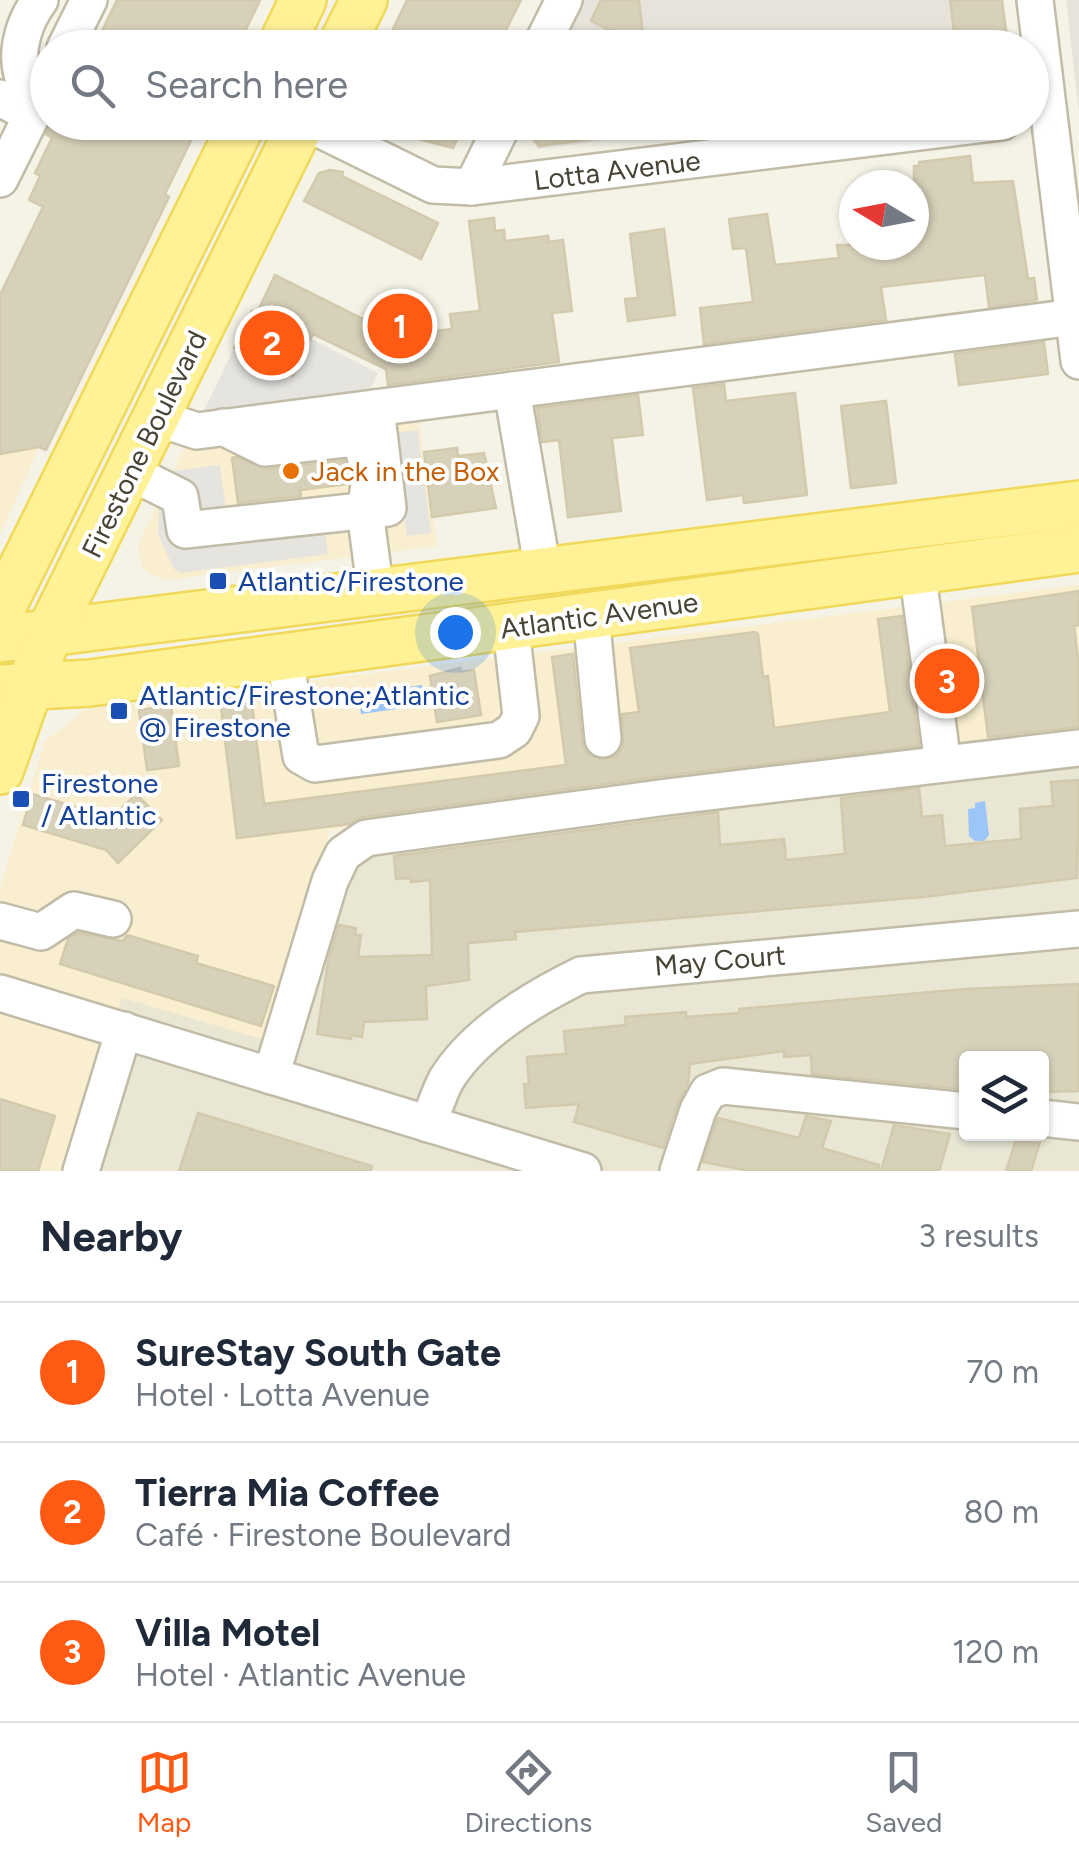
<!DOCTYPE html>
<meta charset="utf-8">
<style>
:root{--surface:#fff;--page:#f6f6f7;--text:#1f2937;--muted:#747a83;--line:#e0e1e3;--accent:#ff5a13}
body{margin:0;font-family:Figtree,sans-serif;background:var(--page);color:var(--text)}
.controls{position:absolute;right:30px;bottom:30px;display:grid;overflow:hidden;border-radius:10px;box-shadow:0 2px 8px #0004}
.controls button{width:90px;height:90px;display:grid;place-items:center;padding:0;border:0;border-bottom:2px solid var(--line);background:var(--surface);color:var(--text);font:50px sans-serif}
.compass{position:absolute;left:839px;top:170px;width:90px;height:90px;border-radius:50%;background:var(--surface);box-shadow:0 2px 8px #0004;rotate:280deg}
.you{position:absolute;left:455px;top:632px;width:35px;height:35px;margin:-25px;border:8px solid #fff;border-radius:50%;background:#1a73e8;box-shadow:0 0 0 15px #1a73e833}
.badge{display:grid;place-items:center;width:65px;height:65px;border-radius:50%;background:var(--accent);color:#fff;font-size:32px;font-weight:700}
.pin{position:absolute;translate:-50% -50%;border:5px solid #fff;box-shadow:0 2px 10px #0006}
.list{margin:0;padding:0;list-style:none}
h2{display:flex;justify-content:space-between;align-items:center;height:130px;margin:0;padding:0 40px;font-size:42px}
h2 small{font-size:32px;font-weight:400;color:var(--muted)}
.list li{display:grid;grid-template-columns:65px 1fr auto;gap:30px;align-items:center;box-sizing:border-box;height:140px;padding:0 40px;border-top:2px solid var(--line)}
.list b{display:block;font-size:38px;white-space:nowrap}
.list p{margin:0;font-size:32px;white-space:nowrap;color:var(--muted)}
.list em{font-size:32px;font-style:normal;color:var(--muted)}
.icon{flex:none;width:55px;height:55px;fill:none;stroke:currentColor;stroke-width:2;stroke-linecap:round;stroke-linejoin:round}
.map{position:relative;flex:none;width:1079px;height:1171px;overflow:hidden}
.search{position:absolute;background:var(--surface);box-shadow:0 2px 8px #0004;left:30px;right:30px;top:30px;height:110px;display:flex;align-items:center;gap:25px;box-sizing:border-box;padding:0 35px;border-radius:55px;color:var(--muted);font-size:38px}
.sheet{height:550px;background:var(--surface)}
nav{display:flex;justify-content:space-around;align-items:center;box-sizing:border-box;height:140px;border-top:2px solid var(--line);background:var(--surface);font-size:28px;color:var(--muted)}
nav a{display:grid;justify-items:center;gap:5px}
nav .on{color:var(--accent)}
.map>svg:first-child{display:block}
.residential{fill:#e9e6d4;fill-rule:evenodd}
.commercial{fill:#f9eecf}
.industrial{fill:#e7e3db}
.parking{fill:#e5e4df}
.water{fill:#9cc5f8}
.building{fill:#d8d1ba;stroke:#d3caad;stroke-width:2.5}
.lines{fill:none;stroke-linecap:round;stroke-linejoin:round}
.minor-casing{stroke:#c1bca8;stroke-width:40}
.major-casing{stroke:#f0d959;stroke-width:50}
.minor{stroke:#fff;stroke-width:35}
.major{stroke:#fff195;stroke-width:45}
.food-dot{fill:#e8710a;stroke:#fff;stroke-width:4}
.transit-dot{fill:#1a4fb4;stroke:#fff;stroke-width:4}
.labels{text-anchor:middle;stroke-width:8;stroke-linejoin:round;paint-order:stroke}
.street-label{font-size:28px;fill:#484435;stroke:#fff}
.food-label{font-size:28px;fill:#c56008;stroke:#fff;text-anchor:start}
.transit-label{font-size:28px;fill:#164399;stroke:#fff;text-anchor:start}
</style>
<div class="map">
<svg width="1079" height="1171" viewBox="0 0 1079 1171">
<rect width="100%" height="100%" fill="#f5f3e6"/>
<path class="residential" d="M1079,757v414h-1009l52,-174 147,44 85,-187zM966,1058h76v76h-76z"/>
<g class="commercial">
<path d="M418,415l19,131 -271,34 -18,-7 -6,-7 -4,-21 46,-97z"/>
<path d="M39,447l-34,77 -5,10v-80z"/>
<path d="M1079,585v151l-749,94 -61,211 -147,-43 -52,173h-70v-283l45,-147 41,-32z"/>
</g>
<g class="industrial">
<path d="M580,0h423l7,47 -454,1z"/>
<path d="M1066,0h13v114z"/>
<path d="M519,123h225l-206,26z"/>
</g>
<g class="parking">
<path d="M311,339l67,34 -13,26 -165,20 34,-71 58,28z"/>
<path d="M418,430l13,103 -24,3 -14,-103z"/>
<path d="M220,465l6,45 95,-12 7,56 -148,19 -6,-4 -16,-34 1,-35 14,-29z"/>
</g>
<g class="water">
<path d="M422,685l3,20 -64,9 -3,-20z"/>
<path d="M985,801l4,34 -5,6h-9l-6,-5 -1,-27 7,-1v-5z"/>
</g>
<g class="building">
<path d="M117,0h143l-23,48h-107l-29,-15z"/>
<path d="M407,0h114l-24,48h-67l-17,-9 -4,9h-25z"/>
<path d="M601,0h38l4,35 -29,4 -1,-7 -22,-11z"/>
<path d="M950,0h52l6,48h-52z"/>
<path d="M52,122h148l-35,72 4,3 -123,253 -7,-3 -39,7v-159l43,-88 -14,-7 11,-24 -5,-3 17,-35 -6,-4z"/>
<path d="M385,122h80l-12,26 -69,-18z"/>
<path d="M525,122h82l1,15 -69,9 -15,-19z"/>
<path d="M970,156l3,27 40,-2 15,98 6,-1 3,22 -48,7 -4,-32 -104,12 5,33 -182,24 -4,-36 53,-6 -7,-54 -13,1 -4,-30 38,-5 8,51 64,-7 -2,-13h77v-79h5v-4z"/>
<path d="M330,170l13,2 -1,4 96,47 -17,36 -117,-58 15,-28z"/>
<path d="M494,218l1,13 9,-1 1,11 43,-5 1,6 14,-2 9,71 -20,2 7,49 -171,23 -2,-16 -73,-35 -20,42 -59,-28 18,-37 5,2 18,-38 110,55 -4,8 71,-9 -2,-15 30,-3 -11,-90z"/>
<path d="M664,229l11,86 -47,6 -3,-22 13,-1 -8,-64z"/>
<path d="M1044,342l4,32 -89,11 -4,-31z"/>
<path d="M724,384l2,17 69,-8 12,102 -63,8 -1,-8 -36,5 -14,-112z"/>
<path d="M638,395l5,40 -31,3 9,73 -53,6 -9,-77 -17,2 -5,-34z"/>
<path d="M886,401l10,82 -45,5 -10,-82z"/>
<path d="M457,448l1,8 26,-3 12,55 -64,9 -8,-65z"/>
<path d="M236,457l31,12 77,-9 4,24 -48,6 1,6 -63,7 -6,-45z"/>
<path d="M1079,591v34l-5,1 5,41v60l-91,10 -16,-130z"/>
<path d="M902,616l17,130 -255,30 -301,41 -14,7 -112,14 -17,-139 31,-4 13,109 302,-39 -14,-108 21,-3 9,88 4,10 18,8 12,-4 7,-9 -1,-33 17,-2 -9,-64 125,-16 3,2 5,43 5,-1 6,52 116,-16 -12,-93z"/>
<path d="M460,668l1,4 13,-2 7,45 -44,7 -7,-46z"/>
<path d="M171,706l8,60 -32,4 -8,-60z"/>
<path d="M1079,780l-2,98 -154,19 -408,35 1,7 -48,4 1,37 -43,6 1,33 -63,3 -2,15 -11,-2v4l-34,-5 11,-72 11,-37 17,3 -1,7h6l-3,22 74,-2 -2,-75 -19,2v-4l-15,1 -2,-23 324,-44 2,33 64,-6 2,21 59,-6 -4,-56 78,-10 3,29 20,-2 3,31 76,-7 -1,-30 33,-3 -2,-24z"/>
<path d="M32,794l80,24 24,-24 26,26 -44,43 -12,-13 -83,-25z"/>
<path d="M78,933l45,8 4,-6 71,21 -2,7 78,23 -13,40 -201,-62 8,-25z"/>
<path d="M1079,984v107l-37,1v-34h-82l1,31 -149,-15 -1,-19 -27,2v-6l-94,13 -2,20 -10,19 -15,45 -89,-26 5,-18 -53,4 -2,-24h5l-2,-27 39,-3 -2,-23 62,-6 -1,-8 61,-5v5l53,-4v-4l226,-20z"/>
<path d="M0,1099l55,17 -17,55h-38z"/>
<path d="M198,1113l174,53 -1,5h-192z"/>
<path d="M806,1116l25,5 -9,27 57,17 -1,6h-128l-47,-9 15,-44 81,20z"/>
<path d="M894,1125l56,9 -11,37h-58z"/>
<path d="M1018,1134l23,5 -10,32h-25z"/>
</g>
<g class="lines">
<g class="minor-casing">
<g id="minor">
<path d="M40,0c-15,20 -25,49 -18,74l23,15"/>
<path d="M1035,0l44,361"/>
<path d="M65,48l24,-48"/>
<path d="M540,48l24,-48"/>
<path d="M0,98l32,17"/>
<path d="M305,122l128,63 39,2 530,-65"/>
<path d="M0,179l48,-96"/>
<path d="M472,187l32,-65"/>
<path d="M512,390l31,181"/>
<path d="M157,418l40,13 877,-114"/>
<path d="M223,427l42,21 80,-9h7l11,8 7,32 -5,32 11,83"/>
<path d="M130,472l50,25 5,33 203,-22 -12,-100"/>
<path d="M917,569l26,195"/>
<path d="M591,615l12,124"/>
<path d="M285,658l16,98 14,8 184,-24 15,-10 7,-14 -10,-88"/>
<path d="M0,921l41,11 33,-22 39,9"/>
<path d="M0,993l583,178"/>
<path d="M271,1076l59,-195 13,-27 23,-16 301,-41 412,-49"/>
<path d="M1042,1118l37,4"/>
<path d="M428,1124c6,-14 11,-31 18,-44 28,-46 88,-82 135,-105l498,-46"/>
<path d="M81,1171l43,-141"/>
<path d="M678,1171l20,-61 10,-18 15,-6 243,25"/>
</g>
</g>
<g class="major-casing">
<g id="major">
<path d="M280,48l23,-48"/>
<path d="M340,48l24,-48"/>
<path d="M0,612l243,-490"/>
<path d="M0,639l1079,-135"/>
<path d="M0,688l90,-5 989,-134"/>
<path d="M0,771l48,-136 254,-513"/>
</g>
</g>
<use href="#minor" class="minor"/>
<use href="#major" class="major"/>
</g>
<circle class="food-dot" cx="291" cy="471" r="10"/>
<g class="transit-dot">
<rect x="208" y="571" width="20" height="20" rx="5"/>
<rect x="109" y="701" width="20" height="20" rx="5"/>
<rect x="11" y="789" width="20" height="20" rx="5"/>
</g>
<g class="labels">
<g class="street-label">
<text transform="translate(617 170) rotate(-7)" y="10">Lotta Avenue</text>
<text transform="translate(144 444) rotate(-64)" y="10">Firestone Boulevard</text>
<text transform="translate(599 615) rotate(-8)" y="10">Atlantic Avenue</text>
<text transform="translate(720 960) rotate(-5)" y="10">May Court</text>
</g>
<g class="food-label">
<text x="311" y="481">Jack in the Box</text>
</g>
<g class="transit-label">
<text x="238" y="591">Atlantic/Firestone</text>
<text x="139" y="705">Atlantic/Firestone;Atlantic<tspan x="139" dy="32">@ Firestone</tspan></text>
<text x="41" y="793">Firestone<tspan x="41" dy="32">/ Atlantic</tspan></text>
</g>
</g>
</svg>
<div class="controls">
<button><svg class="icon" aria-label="layers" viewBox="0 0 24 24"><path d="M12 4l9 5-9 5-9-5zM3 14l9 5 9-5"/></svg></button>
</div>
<svg class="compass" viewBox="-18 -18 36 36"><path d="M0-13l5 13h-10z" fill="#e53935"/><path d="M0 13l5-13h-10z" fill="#747a83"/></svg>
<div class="you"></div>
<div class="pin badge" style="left:400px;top:326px">1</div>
<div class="pin badge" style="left:272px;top:343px">2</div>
<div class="pin badge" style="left:947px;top:681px">3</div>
<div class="search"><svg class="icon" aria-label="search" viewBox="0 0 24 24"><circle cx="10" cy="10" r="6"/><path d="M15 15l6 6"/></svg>Search here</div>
</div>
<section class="sheet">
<h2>Nearby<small>3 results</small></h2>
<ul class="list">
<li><span class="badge">1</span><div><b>SureStay South Gate</b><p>Hotel · Lotta Avenue</p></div><em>70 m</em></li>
<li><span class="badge">2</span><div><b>Tierra Mia Coffee</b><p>Café · Firestone Boulevard</p></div><em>80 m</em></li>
<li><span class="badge">3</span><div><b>Villa Motel</b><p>Hotel · Atlantic Avenue</p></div><em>120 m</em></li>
</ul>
</section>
<nav>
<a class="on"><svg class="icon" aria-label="map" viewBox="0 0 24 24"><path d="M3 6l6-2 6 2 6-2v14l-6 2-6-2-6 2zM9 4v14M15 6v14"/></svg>Map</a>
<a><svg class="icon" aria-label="directions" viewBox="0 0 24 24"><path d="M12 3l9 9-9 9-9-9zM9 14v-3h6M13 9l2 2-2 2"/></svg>Directions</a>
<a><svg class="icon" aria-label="saved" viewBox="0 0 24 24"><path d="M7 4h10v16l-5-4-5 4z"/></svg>Saved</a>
</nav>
